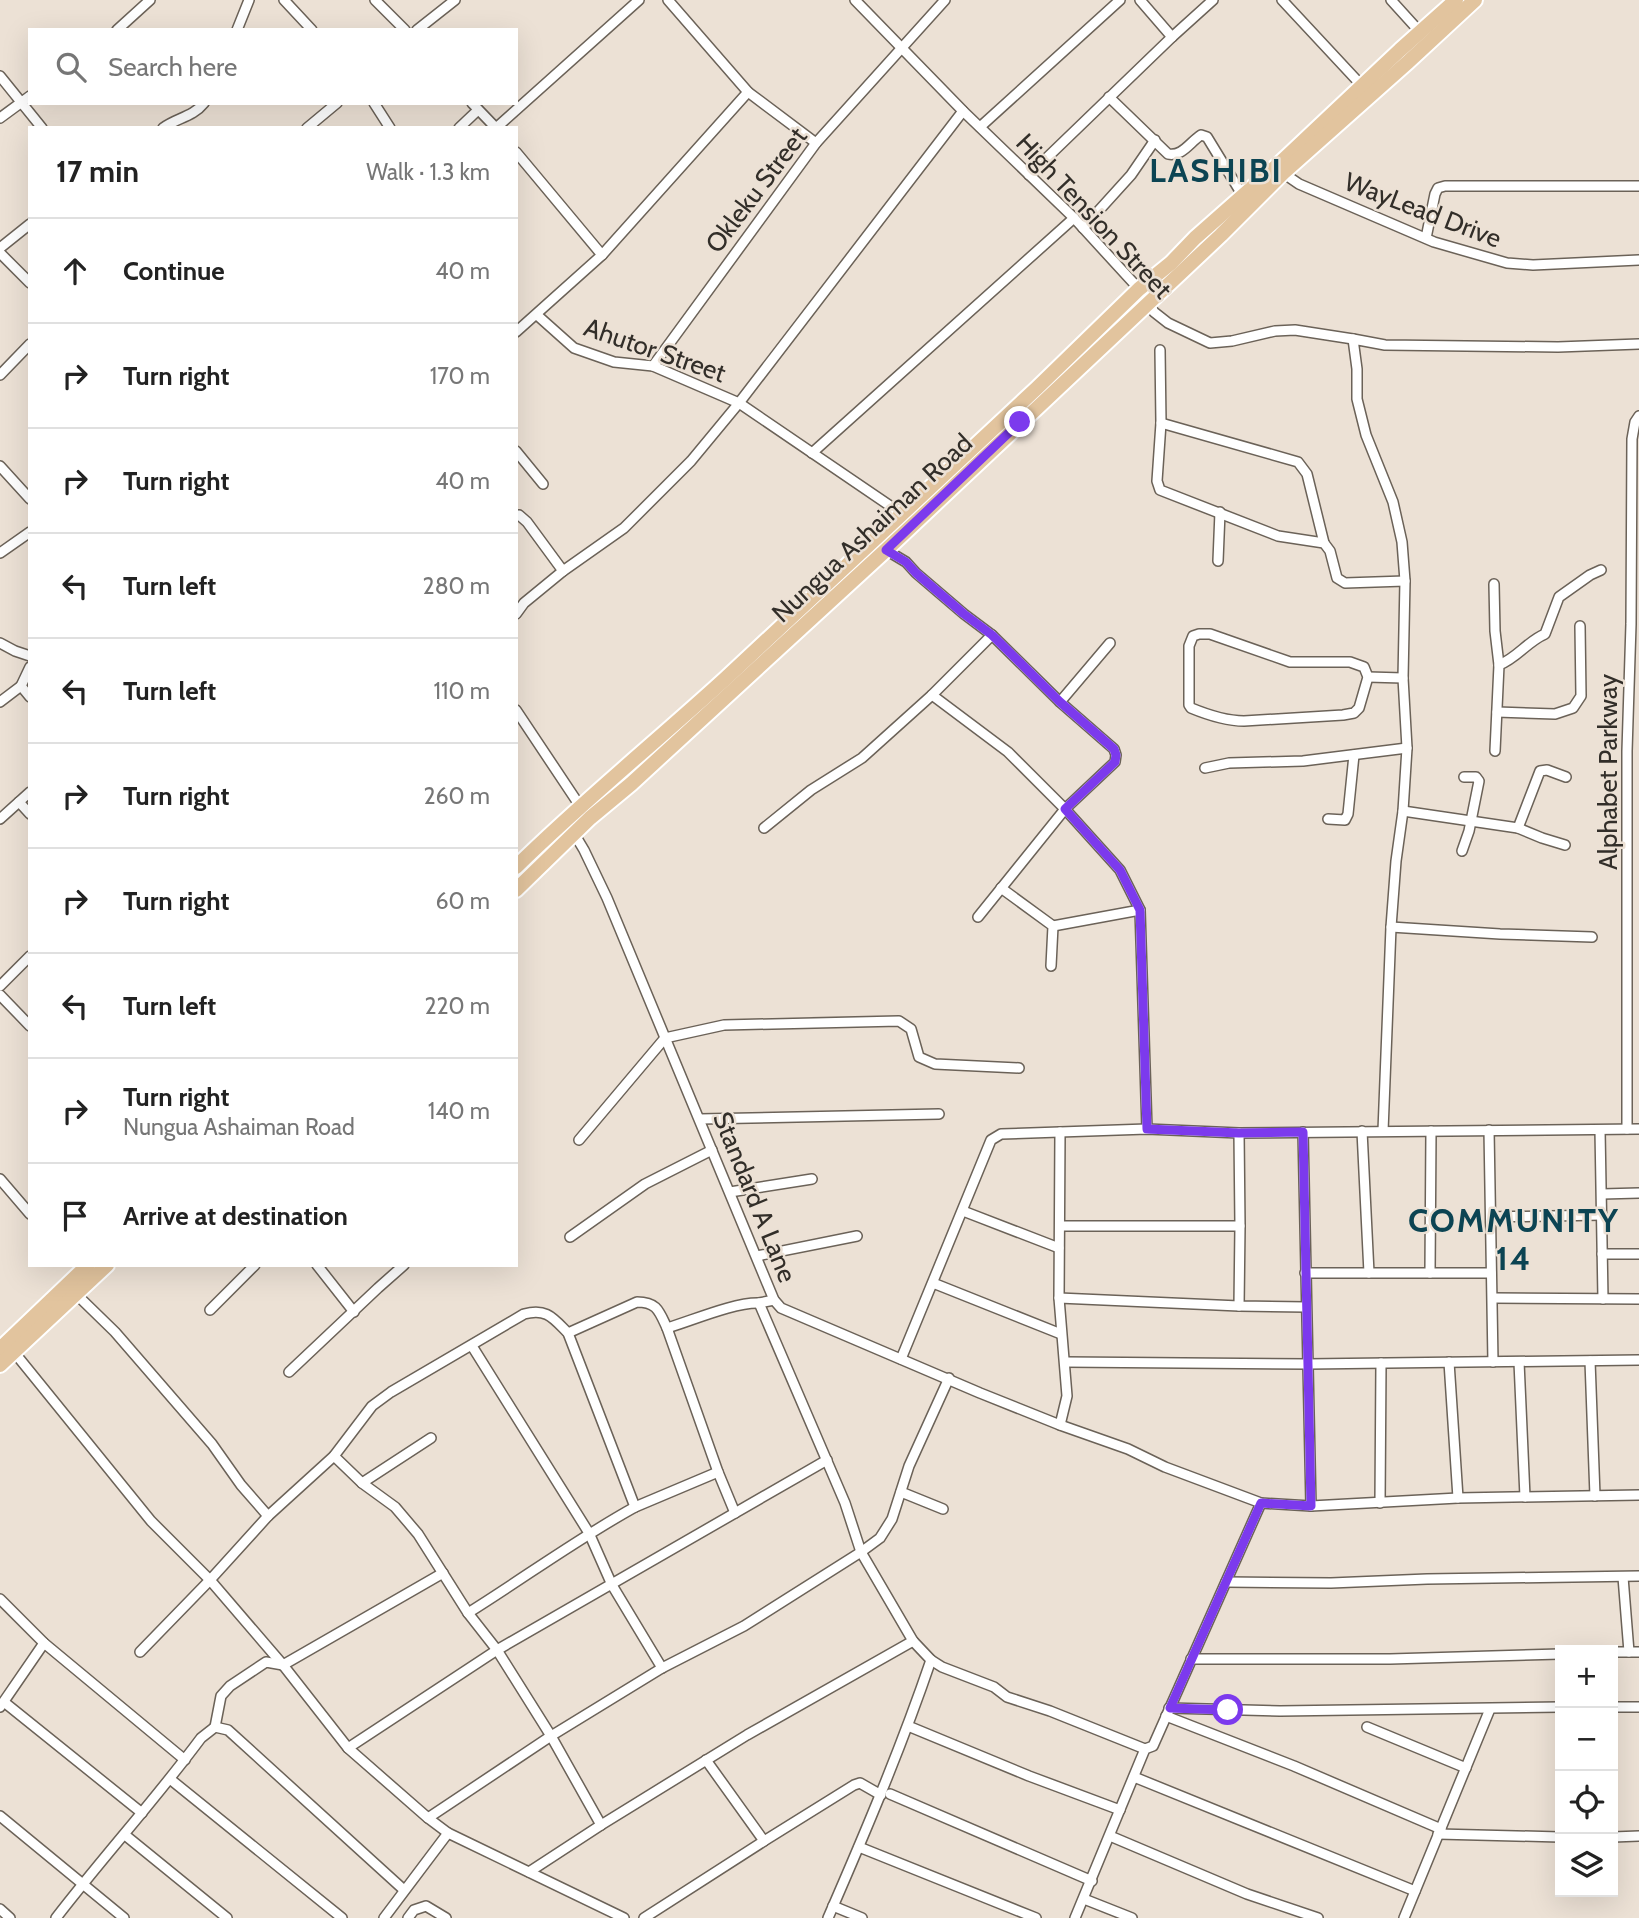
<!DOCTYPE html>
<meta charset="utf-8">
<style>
:root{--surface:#fff;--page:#f2f2f2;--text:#222;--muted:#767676;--line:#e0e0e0}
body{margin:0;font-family:Cabin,sans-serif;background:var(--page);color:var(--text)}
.controls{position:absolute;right:21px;bottom:21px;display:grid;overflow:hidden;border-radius:0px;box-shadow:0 7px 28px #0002}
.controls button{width:63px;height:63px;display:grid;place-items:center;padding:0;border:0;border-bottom:2px solid var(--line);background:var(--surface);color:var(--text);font:35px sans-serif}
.stop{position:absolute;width:21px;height:21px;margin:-16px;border:5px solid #7c3aed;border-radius:50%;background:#fff}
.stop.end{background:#7c3aed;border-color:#fff;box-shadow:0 2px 7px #0008}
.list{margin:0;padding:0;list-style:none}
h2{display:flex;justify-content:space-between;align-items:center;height:91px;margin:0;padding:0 28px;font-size:30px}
h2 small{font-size:23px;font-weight:400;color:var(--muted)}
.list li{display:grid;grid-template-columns:46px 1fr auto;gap:21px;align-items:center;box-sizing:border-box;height:105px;padding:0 28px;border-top:2px solid var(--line)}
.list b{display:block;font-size:26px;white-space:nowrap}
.list p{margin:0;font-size:23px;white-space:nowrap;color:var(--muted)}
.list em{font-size:23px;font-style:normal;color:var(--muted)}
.icon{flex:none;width:38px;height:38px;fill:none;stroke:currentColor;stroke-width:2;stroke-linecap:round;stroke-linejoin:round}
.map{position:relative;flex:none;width:1639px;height:1918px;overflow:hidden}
.search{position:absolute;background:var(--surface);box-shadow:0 7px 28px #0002;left:28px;top:28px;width:490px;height:77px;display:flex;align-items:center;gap:18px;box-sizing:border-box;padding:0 24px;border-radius:0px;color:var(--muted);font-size:26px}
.panel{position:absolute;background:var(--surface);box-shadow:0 7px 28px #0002;left:28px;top:126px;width:490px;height:1141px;border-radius:0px}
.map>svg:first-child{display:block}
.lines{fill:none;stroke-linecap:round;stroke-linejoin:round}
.street-casing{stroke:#6b6258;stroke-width:12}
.primary-casing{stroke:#fff;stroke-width:18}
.street{stroke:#fff;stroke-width:9}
.primary{stroke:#e2c49e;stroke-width:14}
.route{stroke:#7c3aed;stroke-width:9}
.labels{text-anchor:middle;stroke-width:5;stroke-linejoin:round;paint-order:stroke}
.street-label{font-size:26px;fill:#322e29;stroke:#ece1d5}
.district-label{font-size:33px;font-weight:bold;letter-spacing:2px;fill:#0c4453;stroke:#ece1d5}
</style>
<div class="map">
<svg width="1639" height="1918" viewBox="0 0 1639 1918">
<rect width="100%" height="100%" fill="#ece1d5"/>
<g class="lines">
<g class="street-casing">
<g id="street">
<path d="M284,0l28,30"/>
<path d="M375,0l30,30"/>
<path d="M855,0l108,111 111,107 65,71 15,23 14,11 42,20 22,-2 43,-10 20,-1 58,9"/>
<path d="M1140,0l32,37"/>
<path d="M1282,0l82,88"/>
<path d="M1391,0l29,32"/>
<path d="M117,30l33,-30"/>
<path d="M237,30l12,-30"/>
<path d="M417,30l38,-30"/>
<path d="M0,76l42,52"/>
<path d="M748,92l68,51"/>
<path d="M1109,97l59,57c14,3 22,-12 33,-19l6,2 36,59"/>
<path d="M374,103l16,25"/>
<path d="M472,103l24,25 143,-128"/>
<path d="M0,118l30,-22"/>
<path d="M980,127l140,-127"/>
<path d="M163,128c13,-10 30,-11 41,-25"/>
<path d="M307,128l30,-25"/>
<path d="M459,128l19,-18"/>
<path d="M516,152l86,103"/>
<path d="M1283,173l16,11 135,58 73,21 26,2 106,-5"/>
<path d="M1029,175l143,-138 41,-37"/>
<path d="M1083,228l48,-53 24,-35"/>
<path d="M1426,238l9,-44 3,-6 7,-2h194"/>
<path d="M0,248l30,-24"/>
<path d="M0,253l30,30"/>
<path d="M537,315l37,33 40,14 39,4 86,37 163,111"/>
<path d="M516,332l86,-77 146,-163 -80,-92"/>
<path d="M1160,350l1,73 -4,58 3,9 118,46 46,7 6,8 7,27 8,5 60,-2"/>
<path d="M653,366l163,-223 129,-143"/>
<path d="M0,375l30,-31"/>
<path d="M1161,423l137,39 9,12 17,69"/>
<path d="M516,451l27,33"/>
<path d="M812,453l262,-235"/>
<path d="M0,466l30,33"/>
<path d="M519,515l8,7 36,49"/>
<path d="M886,550l20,12 10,11 48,41 28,21 -60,60 76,57 57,57 55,61 20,40 7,219"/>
<path d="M0,553l30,-21"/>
<path d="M1218,561l2,-49"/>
<path d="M1494,584l1,47 4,34 -4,86"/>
<path d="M516,614l8,-11 39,-32 61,-43 67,-67 48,-58 224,-292"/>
<path d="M1199,634h11l80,28h60l14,5 4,10 -9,31 -5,5 -11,2 -99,6c-18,0 -36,-6 -53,-13l-2,-3v-59l4,-10z"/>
<path d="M0,643l15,8 15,5"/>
<path d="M1499,665c18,-7 29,-24 46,-31l14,-37 31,-22 11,-5"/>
<path d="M1368,677l35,1"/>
<path d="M21,686l9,11"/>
<path d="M0,702l21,-16 9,-19"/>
<path d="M1060,702l50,-59"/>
<path d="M516,710l66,99"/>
<path d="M1497,712l58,2 18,-6 8,-12 -1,-70"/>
<path d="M1205,768l24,-5 74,-2 104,-13"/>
<path d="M19,802l11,12"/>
<path d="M1403,811l115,17 24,10 23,7"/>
<path d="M0,819l30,-27"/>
<path d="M1328,819l17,1 3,-6 6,-59"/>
<path d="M764,828l47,-38 51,-32 70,-63"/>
<path d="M1518,828l22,-57 7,-1 19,7"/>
<path d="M572,830l12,20 23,48 167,402 7,8 199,85 80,32 68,24 37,18 96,36 50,3 147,-8 181,-3"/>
<path d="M1462,851l7,-20 10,-50 -3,-4h-12"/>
<path d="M1001,888l52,38 -2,40"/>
<path d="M978,917l87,-108 50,-47 1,-7 -2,-6 -54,-47 -68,-67"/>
<path d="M1053,926l87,-16"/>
<path d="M1391,927l109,7 92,3"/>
<path d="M0,986l30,-30"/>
<path d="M0,995l30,31"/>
<path d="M700,1119l239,-5"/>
<path d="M1627,1129v-378l4,-127 1,-185 3,-17 4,-6"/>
<path d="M1489,1130l4,232"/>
<path d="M1600,1130l3,169"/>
<path d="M1362,1131l7,142"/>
<path d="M1383,1131l8,-204 5,-66 7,-50 4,-63 -4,-70 2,-97 -3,-39 -9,-40 -27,-67 -9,-36v-30l-4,-30 32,6 173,2 81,-3"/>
<path d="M1303,1132l8,374"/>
<path d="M1239,1133l1,93 -1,80"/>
<path d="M579,1140l86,-102 59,-13 175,-4 12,8 8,28 16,7 84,4"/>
<path d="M0,1179l30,35"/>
<path d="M730,1192l82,-13"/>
<path d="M1602,1194l37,-1"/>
<path d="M963,1211l96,37"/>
<path d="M1491,1217l111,-2"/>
<path d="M1060,1226h180"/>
<path d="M570,1237l75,-53 67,-34"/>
<path d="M1602,1254h37"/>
<path d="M757,1256l100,-20"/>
<path d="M317,1265l37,47"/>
<path d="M1305,1273h186"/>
<path d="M1430,1273l1,-142"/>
<path d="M933,1283l128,51"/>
<path d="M76,1294l39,38 97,112 29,41 27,31"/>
<path d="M1059,1298l180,8 67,1"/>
<path d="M1493,1298l146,1"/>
<path d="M774,1300l-15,3 86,200 16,49 52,89 18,19 11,7 52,20 13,10 43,14 95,38"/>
<path d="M210,1310l45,-45"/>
<path d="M667,1328c24,-7 68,-26 92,-25"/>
<path d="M568,1333l69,-31c20,0 22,9 30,26l51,144 17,41"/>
<path d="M472,1346l117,187 23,52 50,83"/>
<path d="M14,1352l137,169 59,59 73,85 65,83 80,70 20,15 176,85"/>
<path d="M901,1359l90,-219 10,-6 146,-5 92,4 400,-4"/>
<path d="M1590,1361l5,135"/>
<path d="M1065,1362l243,2 331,-4"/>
<path d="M1449,1362l9,136"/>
<path d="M1519,1362l6,135"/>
<path d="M289,1372l89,-84 26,-23"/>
<path d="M1060,1425l7,-29 -8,-98 1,-166"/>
<path d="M334,1456l28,27 33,24 23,27 50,79 29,37 54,86 50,89"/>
<path d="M362,1483l69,-45"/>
<path d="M901,1492l42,17"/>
<path d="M1380,1503l1,-140"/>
<path d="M635,1507l83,-35"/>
<path d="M1623,1577l6,75"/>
<path d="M1226,1582l105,1 96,-4 212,-3"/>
<path d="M0,1599l44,44 141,117"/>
<path d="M140,1652l70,-72 58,-64 66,-60 38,-50 19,-14 133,-78c23,-6 29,4 44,19l67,174c-58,32 -111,71 -167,106"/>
<path d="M1613,1652h26"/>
<path d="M1191,1659h199l170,-5"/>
<path d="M4,1702l138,111"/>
<path d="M0,1707l44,-64"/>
<path d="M1613,1707h26"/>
<path d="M1169,1708l111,3 280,-4"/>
<path d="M1166,1716l128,50 147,63"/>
<path d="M908,1726l121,50 91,34"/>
<path d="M215,1727l6,-31 9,-10 36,-24 17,3 160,-92"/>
<path d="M1367,1727l99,41"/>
<path d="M348,1748l149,-98 330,-190"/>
<path d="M706,1760l58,81 90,-56 6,-2 21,12"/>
<path d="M1134,1777l281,114"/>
<path d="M170,1779l172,139"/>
<path d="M890,1794l202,87"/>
<path d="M0,1816l124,102"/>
<path d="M428,1818l123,-82 111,-68 82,-42 117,-74 19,-14 12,-19 17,-53 40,-88"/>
<path d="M1438,1834l122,3"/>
<path d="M125,1835l102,83"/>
<path d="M1110,1836l137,58 71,24"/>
<path d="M1613,1837l26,-1"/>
<path d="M859,1847l177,71"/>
<path d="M529,1872l72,-47 146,-90 166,-94"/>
<path d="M1084,1899l48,19"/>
<path d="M833,1906l29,12"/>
<path d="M0,1909l10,9"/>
<path d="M56,1918c47,-61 99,-118 145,-180l14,-11 13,3 176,160"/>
<path d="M384,1918l64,-85"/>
<path d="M408,1918l6,-8 12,-4 20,12"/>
<path d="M644,1918l120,-77"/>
<path d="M828,1918c37,-85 73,-170 103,-258"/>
<path d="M1075,1918l70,-169 8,-3 108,-243"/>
<path d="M1404,1918l86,-209"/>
</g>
</g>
<g class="primary-casing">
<g id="primary">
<path d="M516,867c67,-66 140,-125 209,-188l312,-291 102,-99 32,-26 24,-25 85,-75 120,-113 56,-50"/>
<path d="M516,890l74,-72 41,-34 255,-234 335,-315 62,-62 125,-111 67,-62"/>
<path d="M0,1349l88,-84"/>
<path d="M0,1365l107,-100"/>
</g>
</g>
<use href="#street" class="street"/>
<use href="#primary" class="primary"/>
</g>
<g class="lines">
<path class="route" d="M1020,422l-134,128 20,12 10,11 48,41 28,21 68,67 54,47 2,6 -1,7 -50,47 55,61 20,40 7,219 92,4 64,-1 8,374 -50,-3 -91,205 58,2"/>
</g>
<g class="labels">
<g class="street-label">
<text transform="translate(756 190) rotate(-53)" y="9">Okleku Street</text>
<text transform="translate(1423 210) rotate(21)" y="9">WayLead Drive</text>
<text transform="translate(1094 216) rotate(47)" y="9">High Tension Street</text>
<text transform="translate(655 350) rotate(19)" y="9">Ahutor Street</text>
<text transform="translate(872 528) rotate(-43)" y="9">Nungua Ashaiman Road</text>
<text transform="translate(1608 772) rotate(-90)" y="9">Alphabet Parkway</text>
<text transform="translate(755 1197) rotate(68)" y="9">Standard A Lane</text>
</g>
<g class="district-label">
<text x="1216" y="182">LASHIBI</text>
<text x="1514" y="1232">COMMUNITY<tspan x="1514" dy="38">14</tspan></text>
</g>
</g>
</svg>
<div class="controls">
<button>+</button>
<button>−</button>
<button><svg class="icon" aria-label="locate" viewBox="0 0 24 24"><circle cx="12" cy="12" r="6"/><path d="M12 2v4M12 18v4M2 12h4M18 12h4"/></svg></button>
<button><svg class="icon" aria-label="layers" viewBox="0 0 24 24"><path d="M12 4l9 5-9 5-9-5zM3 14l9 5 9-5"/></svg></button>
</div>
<div class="stop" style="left:1228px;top:1710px"></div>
<div class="stop end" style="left:1020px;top:422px"></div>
<div class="search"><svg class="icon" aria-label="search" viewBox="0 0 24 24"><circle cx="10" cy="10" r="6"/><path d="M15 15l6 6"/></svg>Search here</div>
<section class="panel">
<h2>17 min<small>Walk · 1.3 km</small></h2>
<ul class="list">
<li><svg class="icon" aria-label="ahead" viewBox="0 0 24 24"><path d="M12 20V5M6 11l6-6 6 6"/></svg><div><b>Continue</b></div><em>40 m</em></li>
<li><svg class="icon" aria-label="right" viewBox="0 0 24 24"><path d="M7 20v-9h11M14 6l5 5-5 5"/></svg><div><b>Turn right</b></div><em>170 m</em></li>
<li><svg class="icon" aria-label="right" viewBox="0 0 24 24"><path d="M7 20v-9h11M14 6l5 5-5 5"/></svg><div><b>Turn right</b></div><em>40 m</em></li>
<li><svg class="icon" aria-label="left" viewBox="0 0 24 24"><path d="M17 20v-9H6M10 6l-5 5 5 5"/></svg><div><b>Turn left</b></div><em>280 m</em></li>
<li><svg class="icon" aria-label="left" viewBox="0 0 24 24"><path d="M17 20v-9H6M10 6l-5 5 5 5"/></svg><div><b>Turn left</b></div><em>110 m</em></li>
<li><svg class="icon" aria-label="right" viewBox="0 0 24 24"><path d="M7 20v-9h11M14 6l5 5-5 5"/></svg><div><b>Turn right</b></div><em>260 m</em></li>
<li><svg class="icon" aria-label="right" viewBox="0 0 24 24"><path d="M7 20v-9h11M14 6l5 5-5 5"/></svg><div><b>Turn right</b></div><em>60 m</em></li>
<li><svg class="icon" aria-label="left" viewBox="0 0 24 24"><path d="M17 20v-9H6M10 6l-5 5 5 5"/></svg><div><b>Turn left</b></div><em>220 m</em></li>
<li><svg class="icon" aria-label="right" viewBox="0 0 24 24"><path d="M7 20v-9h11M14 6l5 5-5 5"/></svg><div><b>Turn right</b><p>Nungua Ashaiman Road</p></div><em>140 m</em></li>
<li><svg class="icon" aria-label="arrive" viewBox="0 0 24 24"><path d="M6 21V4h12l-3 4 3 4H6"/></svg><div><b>Arrive at destination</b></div></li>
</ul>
</section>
</div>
